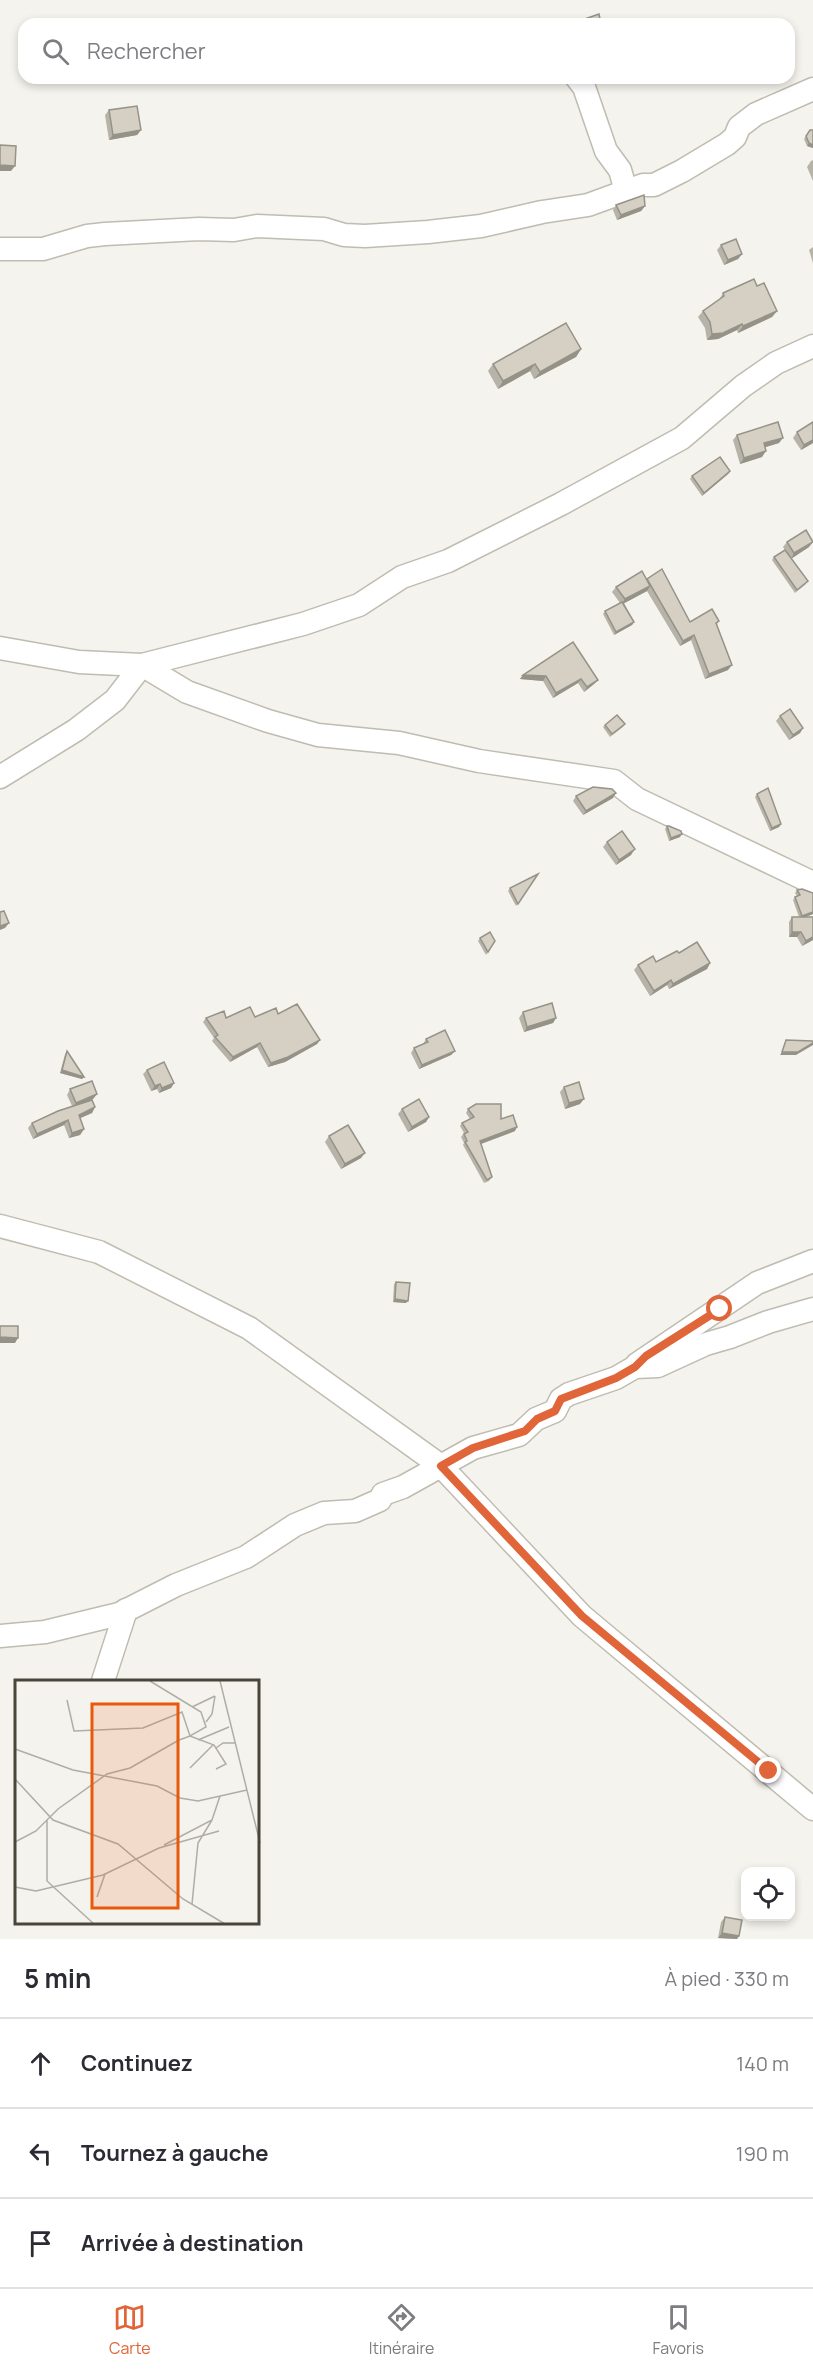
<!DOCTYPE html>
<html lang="fr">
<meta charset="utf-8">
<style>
:root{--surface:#fff;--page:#f2f2f3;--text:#2b2b33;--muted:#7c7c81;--line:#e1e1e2;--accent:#e06538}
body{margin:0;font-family:Manrope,sans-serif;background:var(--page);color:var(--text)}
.controls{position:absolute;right:18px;bottom:18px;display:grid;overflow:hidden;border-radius:12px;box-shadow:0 3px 9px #0003}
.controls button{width:54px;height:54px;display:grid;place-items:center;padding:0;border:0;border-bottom:2px solid var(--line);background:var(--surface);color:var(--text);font:30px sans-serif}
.stop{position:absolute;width:18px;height:18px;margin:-14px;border:4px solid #e06538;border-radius:50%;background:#fff}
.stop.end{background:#e06538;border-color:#fff;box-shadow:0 2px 6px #0008}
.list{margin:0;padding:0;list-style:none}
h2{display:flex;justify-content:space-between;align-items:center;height:78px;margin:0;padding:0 24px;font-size:26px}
h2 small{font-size:20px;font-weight:400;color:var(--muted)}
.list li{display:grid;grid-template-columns:39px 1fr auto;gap:18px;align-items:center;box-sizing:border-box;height:90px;padding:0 24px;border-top:2px solid var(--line)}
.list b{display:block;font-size:22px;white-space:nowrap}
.list em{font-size:20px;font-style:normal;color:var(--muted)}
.icon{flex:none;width:33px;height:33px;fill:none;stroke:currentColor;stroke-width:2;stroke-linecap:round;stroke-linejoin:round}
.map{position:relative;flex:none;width:813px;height:1939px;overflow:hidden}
.search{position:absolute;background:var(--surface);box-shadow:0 3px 9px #0003;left:18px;right:18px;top:18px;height:66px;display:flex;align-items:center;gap:15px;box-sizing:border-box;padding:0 21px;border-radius:18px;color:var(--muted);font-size:22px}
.sheet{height:348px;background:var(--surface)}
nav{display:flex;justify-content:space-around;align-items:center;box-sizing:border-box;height:84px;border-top:2px solid var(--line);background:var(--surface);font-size:16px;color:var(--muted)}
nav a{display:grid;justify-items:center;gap:3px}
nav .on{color:var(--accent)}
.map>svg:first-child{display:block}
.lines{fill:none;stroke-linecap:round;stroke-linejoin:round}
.minor-casing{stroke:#bfbcb0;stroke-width:25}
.minor{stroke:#fff;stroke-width:22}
.wall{fill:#b7b3a8}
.shaded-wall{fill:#959288}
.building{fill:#d5d0c3;stroke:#959288;stroke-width:1.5}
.route{stroke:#e06538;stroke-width:8}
.inset-road{fill:none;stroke:#afada6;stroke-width:1.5}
.view{fill:#e8590c;fill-opacity:0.15;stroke:#e8590c;stroke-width:3}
.inset-edge{fill:none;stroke:#48453b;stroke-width:3}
</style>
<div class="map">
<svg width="813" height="1939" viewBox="0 0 813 1939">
<rect width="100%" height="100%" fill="#f4f3ed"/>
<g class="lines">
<g class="minor-casing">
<g id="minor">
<path d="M577,78l7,9 22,64 14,19 6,21"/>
<path d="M0,249h43l44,-13 18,-2 94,-5 35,1 23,-4 67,3 20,6 21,1 63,-4 53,-6 61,-14 46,-7 55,-20h11l28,-14 45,-27 8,-7 4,-10 17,-13 57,-25"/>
<path d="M0,648l79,14 63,3 45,27 81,29 50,14 81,8 80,18 135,20 23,18 176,84"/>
<path d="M0,777l76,-47 39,-30 27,-35 161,-41 56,-19 43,-28 46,-16 113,-57 121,-66 61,-52 33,-23 37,-17"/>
<path d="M0,1226l99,26 150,76 192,138 141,150 231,193"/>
<path d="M637,1364l120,-81 56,-22"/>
<path d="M0,1636l45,-4 74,-18 57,-29 70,-28 49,-32 29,-12 31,-2 25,-11 3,-6 20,-7 70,-39 46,-13 17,-16 19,-8 6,-12 8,-5 47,-16 19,-11 23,-1 48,-22 24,-7 38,-15 45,-13"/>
<path d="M103,1681l23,-71"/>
</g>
</g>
<use href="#minor" class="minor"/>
</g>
<g class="wall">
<path d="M109,110l32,20 -4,5 -28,5 -4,-25z"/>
<path d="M810,130l3,18 -6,-2 -3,-7z"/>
<path d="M813,160v21l-6,-14 4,-6z"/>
<path d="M616,205l29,1 -4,5 -24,9 -4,-10z"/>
<path d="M721,245l21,9 -4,5 -14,6 -7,-15z"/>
<path d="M813,247v16l-4,-13z"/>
<path d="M757,286l20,25 -5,6 -34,16 -1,-3 -19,9 -11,1 -2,-12 -7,-11 5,-6 16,-11 4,-7z"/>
<path d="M581,349l-5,8 -42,22 -4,-8 -32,18 -10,-18 5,-7z"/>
<path d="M813,422v21l-12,7 -8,-12 4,-6z"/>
<path d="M737,435l42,8 -14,4 -3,10 -22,7 -7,-24z"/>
<path d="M730,471l-2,3 -26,22 -12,-17 2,-3z"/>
<path d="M787,542l22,5 -18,11 15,26 -11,9 -23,-33 2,-3 14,-2 -5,-8z"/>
<path d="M647,579l43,43 29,-1 -2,3 11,46 -23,9 -14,-39 -11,6 -33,-55 -23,12 10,19 -2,3 -18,10 -11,-21 2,-3 15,-8 -8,-11 4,-5z"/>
<path d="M523,675l75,5 -4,4 -10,8 -6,-9 -25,15 -10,-17 -23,-2z"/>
<path d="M780,716l23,12 -3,5 -11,7 -13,-19z"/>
<path d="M625,724l-2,3 -13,10 -7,-10 2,-2z"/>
<path d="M757,794l24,30 -2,3 -9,4 -15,-34z"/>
<path d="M576,796l37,2 -30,17 -10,-14z"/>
<path d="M667,826l13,11 -11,4 -4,-12z"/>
<path d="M607,842l24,13 -15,10 -13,-18z"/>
<path d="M538,874l-22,32 -8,-15 2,-3z"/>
<path d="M797,890l16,3v21l-7,3 7,23 -11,6 -5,-9h-8v-15l3,-5h7l-6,-17 2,-3 2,-1 -2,-3z"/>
<path d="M480,938l15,3 -9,14 -8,-14z"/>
<path d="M679,953l31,10 -3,6 -38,20 -2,-4 -17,11 -16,-26 4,-5 18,-3z"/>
<path d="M523,1012l33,6 -3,5 -29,9 -5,-14z"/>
<path d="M278,1014l42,26 -3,4 -32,18 -17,5 -11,-20 -27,15 -18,-21 2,-3 -11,-16 3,-4 49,-1z"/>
<path d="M426,1039l29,12 -4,4 -32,14 -8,-16 3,-5 9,-4z"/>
<path d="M67,1051l17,26 -2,2 -22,-6 5,-19z"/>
<path d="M147,1070l27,13 -3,5 -12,5 -2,-4 -6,2 -8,-17z"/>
<path d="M564,1087l16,17 -15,5 -5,-17z"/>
<path d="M70,1089l27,5 -4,5 -4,2 6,6 -3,6 -12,5 4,11 -4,6 -11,3 -5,-13 -31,14 -5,-11 4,-5 40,-17 -5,-11z"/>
<path d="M402,1109l27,8 -3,5 -18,10 -10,-18z"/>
<path d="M468,1109l33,10 14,12 -34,13 11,33 -3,4 -5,2 -21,-38 1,-2 -3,-6 3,-4 -4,-7 2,-3 8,-4 -4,-6z"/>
<path d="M329,1136l32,22 -20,11 -16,-27z"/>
<path d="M396,1282l10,21 -13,-1 1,-18z"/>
<path d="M725,1917l14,19 -2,3 -19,-1 3,-16z"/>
</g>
<g class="shaded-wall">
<path d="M141,130l-4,5 -28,5 4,-5z"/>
<path d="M809,143l4,2v3l-6,-2z"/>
<path d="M0,165l15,1 -4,5h-11z"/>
<path d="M645,206l-4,5 -24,9 4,-5z"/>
<path d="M742,254l-4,5 -14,6 4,-5z"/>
<path d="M777,311l-5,6 -34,16 5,-7z"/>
<path d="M742,324l-5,6 -19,9 -11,1 5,-6z"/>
<path d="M581,349l-5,8 -42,22 6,-7z"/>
<path d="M535,364l-5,7 -32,18 5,-8z"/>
<path d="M783,438l-4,5 -19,6 4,-6z"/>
<path d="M813,440v3l-12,7 3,-5z"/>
<path d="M766,451l-4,6 -22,7 4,-6z"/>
<path d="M730,471l-2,3 -26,22 2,-3z"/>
<path d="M813,542l-4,5 -18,12 3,-6z"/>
<path d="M650,586l-3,5 -26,14 4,-6z"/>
<path d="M634,622l-2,3 -18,10 2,-3z"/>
<path d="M694,635l-3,5 -11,6 3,-5z"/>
<path d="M732,665l-4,5 -23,9 4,-5z"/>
<path d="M523,675l23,1 -3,5 -23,-2z"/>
<path d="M581,679l-3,4 -25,15 3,-5z"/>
<path d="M598,680l-4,4 -10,8 3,-5z"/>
<path d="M803,728l-3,5 -11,7 4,-5z"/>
<path d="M616,793l-3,5 -30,17 3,-4z"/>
<path d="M781,824l-2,3 -9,4 2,-3z"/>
<path d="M682,834l-2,3 -11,4 2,-3z"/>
<path d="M635,849l-4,6 -15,10 3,-5z"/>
<path d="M813,912v2l-13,5 2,-3z"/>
<path d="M9,923l-4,5 -5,2v-4z"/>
<path d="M792,932h9l-4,5h-8z"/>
<path d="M813,937v3l-11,6 4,-5z"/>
<path d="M710,963l-3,6 -38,20 4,-5z"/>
<path d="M671,980l-4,5 -17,11 4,-5z"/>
<path d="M556,1018l-3,5 -29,9 3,-5z"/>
<path d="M320,1040l-3,4 -32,18 -17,5 3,-4z"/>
<path d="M260,1043l-3,4 -27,15 3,-5z"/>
<path d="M813,1043v2l-17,10h-16l2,-3z"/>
<path d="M455,1051l-4,4 -32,14 3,-4z"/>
<path d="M62,1070l22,7 -2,2 -22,-6z"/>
<path d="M174,1083l-3,5 -12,5 3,-5z"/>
<path d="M160,1084l-3,5 -6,2 4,-5z"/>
<path d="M97,1094l-4,5 -21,9 4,-5z"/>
<path d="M584,1099l-4,5 -15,5 4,-6z"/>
<path d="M95,1107l-3,6 -16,7 3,-5z"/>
<path d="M429,1117l-3,5 -18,10 4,-5z"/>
<path d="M68,1120l-4,5 -31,14 4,-5z"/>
<path d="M517,1127l-2,4 -37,14 2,-4z"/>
<path d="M84,1129l-4,6 -11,3 3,-5z"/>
<path d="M365,1153l-4,5 -20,11 4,-5z"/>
<path d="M395,1299l13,2 -2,2 -13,-1z"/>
<path d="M0,1337l18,1 -3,5h-15z"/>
<path d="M722,1933l17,3 -2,3 -19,-1z"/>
</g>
<g class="building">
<path d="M599,14l2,10h-21l-1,-3z"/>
<path d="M137,106l4,24 -28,5 -4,-25z"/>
<path d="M810,130h3v15l-4,-2 -3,-7z"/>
<path d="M0,145l16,1 -1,20 -15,-1z"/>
<path d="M644,195l1,11 -24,9 -5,-10z"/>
<path d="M736,239l6,15 -14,6 -7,-15z"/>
<path d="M754,279l3,7 7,-3 13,28 -34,15 -1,-2 -19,9 -11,1 -2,-12 -7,-11 21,-15 -1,-3z"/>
<path d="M566,323l15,26 -41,23 -5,-8 -32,17 -10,-17z"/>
<path d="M778,422l5,16 -19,5 2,8 -22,7 -7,-23z"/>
<path d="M813,422v18l-9,5 -7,-13z"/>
<path d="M720,457l10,14 -26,22 -12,-17z"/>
<path d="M806,530l7,12 -19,11 -7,-11z"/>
<path d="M785,550l23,31 -11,9 -23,-33z"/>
<path d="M662,569l28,53 22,-13 7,12 -3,2 16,42 -23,9 -15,-39 -11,6 -36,-62z"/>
<path d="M642,571l8,15 -25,13 -9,-12z"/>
<path d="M622,602l12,20 -18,10 -11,-21z"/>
<path d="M573,642l25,38 -11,7 -6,-8 -25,14 -10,-17 -23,-1z"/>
<path d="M790,709l13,19 -10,7 -13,-19z"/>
<path d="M617,715l8,9 -13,10 -7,-9z"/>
<path d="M593,787l19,2 4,4 -30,18 -10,-15z"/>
<path d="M768,788l13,36 -9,4 -15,-34z"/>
<path d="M667,826h2l12,5 1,3 -11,4z"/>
<path d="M622,831l13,18 -16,11 -12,-18z"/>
<path d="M538,874l-20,30 -8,-16z"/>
<path d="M802,889l11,4v19l-11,4 -7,-19 5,-2 -3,-5z"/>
<path d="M4,911l5,12 -9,3v-14z"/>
<path d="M792,917h21v20l-7,4 -5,-9h-9z"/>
<path d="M490,932l5,9 -7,11 -8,-14z"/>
<path d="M697,942l13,21 -37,21 -2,-4 -17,11 -16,-26 15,-9 3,6 21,-11 2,2z"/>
<path d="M552,1003l4,15 -29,9 -4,-15z"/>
<path d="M297,1004l23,36 -32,17 -17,6 -11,-20 -27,14 -18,-20 3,-2 -12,-17 18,-7 2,7 24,-11 5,10 21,-9 2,6z"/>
<path d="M445,1030l10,21 -33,14 -8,-17 14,-6 -2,-3z"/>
<path d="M786,1040l27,1v2l-15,9h-16z"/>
<path d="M67,1051l17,26 -22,-7z"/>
<path d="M164,1062l10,21 -12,5 -2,-4 -5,2 -8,-16z"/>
<path d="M92,1081l5,13 -21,9 -6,-14z"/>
<path d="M579,1082l5,17 -15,4 -5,-16z"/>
<path d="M419,1099l10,18 -17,10 -10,-18z"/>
<path d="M92,1100l3,7 -16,8 5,14 -12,4 -4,-13 -31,14 -5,-11 26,-12z"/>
<path d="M476,1104h25v15l12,-4 4,12 -37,14 12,36 -5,3 -22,-38 2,-1 -3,-7 4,-2 -6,-9 12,-6 -6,-8z"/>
<path d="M348,1125l17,28 -20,11 -16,-28z"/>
<path d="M396,1282l14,1 -2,18 -13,-2z"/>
<path d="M0,1326h18v12l-18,-1z"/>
<path d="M725,1917l17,3 -3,16 -17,-3z"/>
</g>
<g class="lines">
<path class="route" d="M720,1309l-74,47 -11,11 -19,11 -55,21 -6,12 -18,8 -12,12 -52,17 -32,18 141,150 187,155"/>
</g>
<g transform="translate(15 1680)">
<rect width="244" height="244" fill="#f4f3ed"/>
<path class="inset-road" d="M205,1l40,162M52,20l7,31 69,-3 39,-16 8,24 16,-9 -5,-15 -51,-31M177,27l23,-11M191,42l6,-8 3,-18M183,60l31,-13M201,68l7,-5h12M0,69l58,21 84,16 23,12 18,3 49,-11M175,88l23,-23M0,99l38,41 65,24 65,55 42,25M32,140v61l47,43M0,162l21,-11 22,-22 49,-35 23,-6 49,-28 11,-4 24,9 12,19 -10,5M149,165l48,-25 8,-24M0,207l21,4 67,-16 56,-27 60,-17M82,217l8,-23M177,224l6,-61 14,-23"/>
<path class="view" d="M77,24h86v204h-86z"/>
<rect width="244" height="244" class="inset-edge"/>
</g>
</svg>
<div class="controls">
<button><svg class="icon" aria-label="locate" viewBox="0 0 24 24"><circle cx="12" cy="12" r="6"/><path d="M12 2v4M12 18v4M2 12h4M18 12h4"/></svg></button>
</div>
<div class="stop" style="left:720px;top:1309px"></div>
<div class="stop end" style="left:769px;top:1771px"></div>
<div class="search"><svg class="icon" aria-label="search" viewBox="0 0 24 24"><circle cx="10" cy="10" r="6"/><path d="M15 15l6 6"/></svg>Rechercher</div>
</div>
<section class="sheet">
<h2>5 min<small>À pied · 330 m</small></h2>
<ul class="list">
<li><svg class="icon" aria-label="ahead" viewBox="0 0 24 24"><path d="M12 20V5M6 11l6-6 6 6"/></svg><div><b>Continuez</b></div><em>140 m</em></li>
<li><svg class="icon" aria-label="left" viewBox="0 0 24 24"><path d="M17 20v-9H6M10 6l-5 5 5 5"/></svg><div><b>Tournez à gauche</b></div><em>190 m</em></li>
<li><svg class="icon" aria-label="arrive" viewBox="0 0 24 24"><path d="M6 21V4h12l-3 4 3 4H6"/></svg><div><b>Arrivée à destination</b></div></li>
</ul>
</section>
<nav>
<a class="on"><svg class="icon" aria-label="map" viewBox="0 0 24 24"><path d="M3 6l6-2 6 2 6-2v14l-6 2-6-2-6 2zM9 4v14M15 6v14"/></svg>Carte</a>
<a><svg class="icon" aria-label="directions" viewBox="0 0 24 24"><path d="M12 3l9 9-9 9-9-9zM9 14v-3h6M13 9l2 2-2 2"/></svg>Itinéraire</a>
<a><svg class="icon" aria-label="saved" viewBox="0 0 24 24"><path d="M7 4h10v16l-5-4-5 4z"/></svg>Favoris</a>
</nav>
